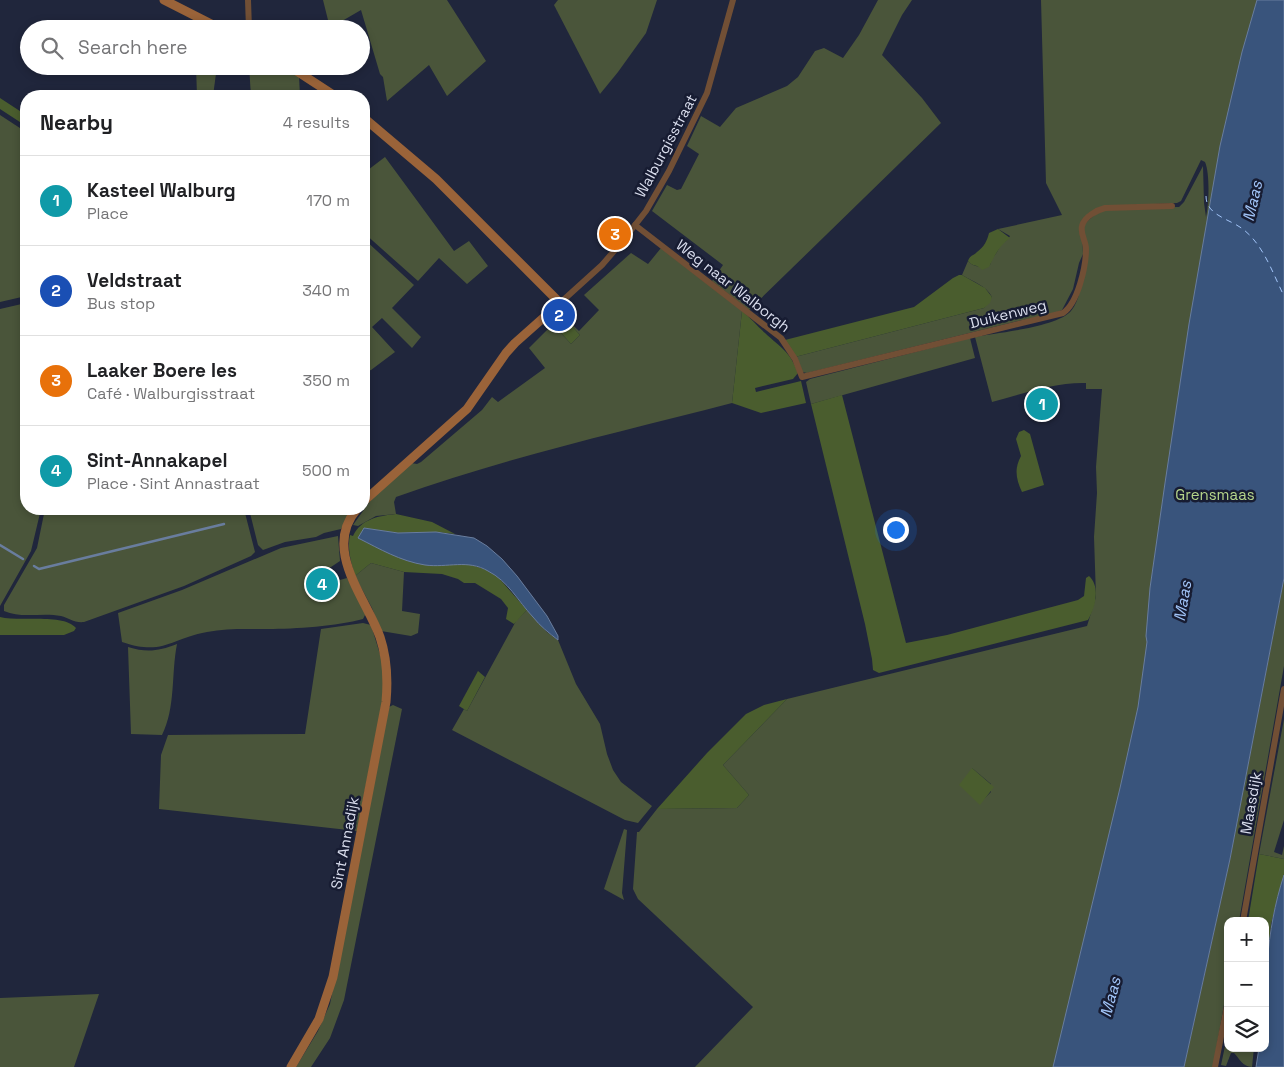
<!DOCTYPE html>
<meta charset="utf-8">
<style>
:root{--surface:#fff;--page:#f6f6f6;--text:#202124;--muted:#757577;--line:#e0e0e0;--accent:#7c3aed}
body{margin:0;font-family:"Space Grotesk",sans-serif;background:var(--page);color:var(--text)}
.controls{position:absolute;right:15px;bottom:15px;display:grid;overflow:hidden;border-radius:10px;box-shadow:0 2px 8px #0003}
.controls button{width:45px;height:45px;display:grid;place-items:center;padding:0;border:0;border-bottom:1px solid var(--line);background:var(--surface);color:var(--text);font:25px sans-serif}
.you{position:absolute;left:895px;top:529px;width:18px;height:18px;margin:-12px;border:4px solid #fff;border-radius:50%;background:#1a73e8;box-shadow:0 0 0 8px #1a73e833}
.badge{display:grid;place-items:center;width:32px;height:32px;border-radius:50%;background:var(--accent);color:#fff;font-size:16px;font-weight:700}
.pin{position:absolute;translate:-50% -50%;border:2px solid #fff;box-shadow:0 1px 5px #0006}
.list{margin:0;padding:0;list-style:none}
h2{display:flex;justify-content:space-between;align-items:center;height:65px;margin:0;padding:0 20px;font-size:21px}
h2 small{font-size:16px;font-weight:400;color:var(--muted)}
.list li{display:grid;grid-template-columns:32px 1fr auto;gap:15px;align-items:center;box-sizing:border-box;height:90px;padding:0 20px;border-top:1px solid var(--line)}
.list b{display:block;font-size:19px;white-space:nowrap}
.list p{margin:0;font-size:16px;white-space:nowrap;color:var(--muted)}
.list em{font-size:16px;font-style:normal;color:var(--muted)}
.icon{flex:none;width:28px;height:28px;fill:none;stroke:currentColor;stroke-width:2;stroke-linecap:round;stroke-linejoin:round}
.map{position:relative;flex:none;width:1284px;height:1067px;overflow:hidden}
.search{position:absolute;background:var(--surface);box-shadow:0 2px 8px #0003;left:20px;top:20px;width:350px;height:55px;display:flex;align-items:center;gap:12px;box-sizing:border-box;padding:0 18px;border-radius:28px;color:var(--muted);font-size:19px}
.panel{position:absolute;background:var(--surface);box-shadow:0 2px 8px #0003;left:20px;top:90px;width:350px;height:425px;border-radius:20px}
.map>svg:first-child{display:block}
.green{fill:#4a553a;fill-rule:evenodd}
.forest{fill:#4a5d2e}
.water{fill:#39547c;stroke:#697d9e}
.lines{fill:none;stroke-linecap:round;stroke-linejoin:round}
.stream{stroke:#697d9e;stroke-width:2.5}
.ferry{stroke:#a2c5f9;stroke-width:1;stroke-dasharray:6 5;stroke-linecap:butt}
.street{stroke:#714f35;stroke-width:6}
.secondary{stroke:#9a6339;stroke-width:9}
.labels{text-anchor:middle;stroke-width:5;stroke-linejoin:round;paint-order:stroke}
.street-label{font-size:15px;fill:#d9dded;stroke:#171c32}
.park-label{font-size:15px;fill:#b5d58b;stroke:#171c32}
.water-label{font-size:16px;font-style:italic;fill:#a2c5f9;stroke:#171c32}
</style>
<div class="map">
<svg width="1284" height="1067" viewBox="0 0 1284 1067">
<rect width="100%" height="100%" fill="#20263c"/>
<g class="green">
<path d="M323,0h124l39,61 -39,35 -18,-31 -42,36 -4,-24 -3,-3 -19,-64 -31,18z"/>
<path d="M558,0h99l-11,33 -28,39 -18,22 -46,-89z"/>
<path d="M878,0h34l-10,15 -20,40 40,43 19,25 -192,187 -37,-29 11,-16 -71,-54 15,-26 10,5 4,-1 18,-35 -12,-8 14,-30 19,11 16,-19 51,-22 11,-9 17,-26 9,-3 19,10 16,-23z"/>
<path d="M1041,0h243l-146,1067h-443l58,-60 -115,-108 -5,-10 4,-57h2l18,-23 80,-1 12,-13 -26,-30 64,-66 300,-73 9,-29 -2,-60 3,-44 -1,-26 6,-78h-16v-6c-31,-1 -64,11 -94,19l-17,-65c22,-4 82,-10 96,-26 9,-11 10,-26 12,-40 2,-18 4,-28 0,-46l14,-12 11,-5 71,-1 5,-5 19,-36 1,37 2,14c3,-13 4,-44 -1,-55l-4,-2 -1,2 -19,39 -4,2 -68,3 -27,15 1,33 -4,9 -6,26 -11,21 -10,4 -34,7 -211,52 -5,-1 -7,-15 189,-49 8,-11c-5,-11 -20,-16 -30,-22l6,-14c6,7 14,6 22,4l2,-7c5,-4 6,-9 9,-13 3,-4 6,-4 9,-9l-12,-7 64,-14 -16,-32zM972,768l19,16v8l-8,8z"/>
<path d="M196,66h21l-4,30h-16z"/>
<path d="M249,66h35l15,10 1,20h-49z"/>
<path d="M0,115l26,17v164l-26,6z"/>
<path d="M385,157l69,94 15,-10 19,25 -21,18 -28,-26 -21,23 -54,-48v-60z"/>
<path d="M364,239l50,46 -22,23 29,29 -9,11 -30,-30 -10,9 23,25 -24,18 -7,2z"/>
<path d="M661,248l81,63 -10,92c-112,29 -227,55 -336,94l-2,5 2,12 -20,2 -18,10 -5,-1 20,-28 38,-34 6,1 4,-2 61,-52 10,-13 6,5 47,-34 -16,-20 24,-24 18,20 9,-9 -18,-20 17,16 20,-21 -15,-15 47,-42 17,11z"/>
<path d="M26,303v206h15l-10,42 -31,55v-297z"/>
<path d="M970,338l5,20 -164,46 -5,-22 4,-3z"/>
<path d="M45,509h199l11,43 -4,4 -67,30 -100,36c-10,1 -15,-4 -23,-6 -19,-4 -39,3 -57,-5v-6l33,-57z"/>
<path d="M249,509h101l1,2 -10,18 -17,4 -8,4 -31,5 -22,8 -5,-5z"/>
<path d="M338,536l2,25 -12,8 -2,8 -12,9 5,5 10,-8 18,-5 19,35 -3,6c-26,7 -68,10 -95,10 -21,0 -41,-1 -61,3 -37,7 -44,24 -85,10l-4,-29 64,-23 99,-42z"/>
<path d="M371,563l33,9 -2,39 18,3 -2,19 -7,3 -30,-5 -9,-23 -17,-32z"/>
<path d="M1284,578v88l-45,255h-11v61l-15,85h-29l46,-208z"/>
<path d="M527,610l20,22 11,8 18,44 24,40 7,30 6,16 8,12 31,24 -14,17 -13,-3 -173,-90 12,-21 3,2 49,-90z"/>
<path d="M363,623l8,2 12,39v34l-26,133 -198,-22 2,-54 7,-20 137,-1 16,-105z"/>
<path d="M177,644c-6,30 -1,63 -15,91l-31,-1 -3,-87c19,6 31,4 49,-3z"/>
<path d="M393,705l9,4 -58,291 -14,38 -19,29h-15l22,-36 12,-27 59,-297z"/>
<path d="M1284,719v101l-10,32 8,3 2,-9v13l-25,-5z"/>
<path d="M624,829l3,1 -5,63 2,7 -20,-11z"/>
<path d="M99,994l-25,73h-74v-69z"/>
<path d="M1228,1032v16h26l-2,19c-9,0 -13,-9 -18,-14h-3l-5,13 -5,-1z"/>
</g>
<g class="forest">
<path d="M0,98l26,17v11l-26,-17z"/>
<path d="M998,229l12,9c-10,7 -16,18 -21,29l-7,3c-4,-6 -10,-3 -14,-9 2,-6 5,-5 9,-9 7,-5 10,-11 12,-19z"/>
<path d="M959,275h3l23,13 7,9 -2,6 -6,5 -189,49 -10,-17 129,-33 39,-29z"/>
<path d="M742,311c9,7 15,15 23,22 16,15 25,18 33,40l-5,6 -38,9 1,4 45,-11 5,22 -45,10 -29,-10z"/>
<path d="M562,315l18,20 -9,9 -18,-20z"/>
<path d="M842,395l64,248 41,-8 131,-35 6,-4 2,-18 3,-2c12,11 6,32 -1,44l-209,53 -6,-3 -1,-11 -7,-35 -54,-220z"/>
<path d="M1024,430l6,4 14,51 -22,7c-6,-13 -8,-23 -1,-36l-5,-17 3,-7z"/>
<path d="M396,514l36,8 23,12 -19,-2 -38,1 -34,-5 64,37 41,-1 18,6 11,7 29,33 -13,14 -8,-5 2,-11 -7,-9 -26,-16h-11l-6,-4 -16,-5 -38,-2 -33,-9 -16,13c-4,-14 -8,-27 -5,-41l3,1c8,-17 25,-20 43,-22z"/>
<path d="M0,617c20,5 63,-4 76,11l-2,3 -10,4h-64z"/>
<path d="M478,671l7,6 -18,34 -8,-5z"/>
<path d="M787,699l-64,66 26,30 -12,13 -80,1 50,-56 39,-39 18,-9z"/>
<path d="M972,768l22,19 -14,18 -21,-20z"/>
<path d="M1259,854l25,5v16l-13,49 -4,50h-2v-53h-17z"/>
</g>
<g class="water">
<path d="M1257,0h27v578l-54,281 -46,208h-131l67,-279 18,-81 9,-65 -1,-6 4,-48 15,-105 24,-159 31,-178 22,-94z"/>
<path d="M364,528l34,5 38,-1 38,6 13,8 15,13 15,17 30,40 11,20v4c-9,-7 -18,-14 -25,-23 -15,-16 -25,-36 -45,-46 -20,-12 -41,-3 -63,-6 -25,-4 -45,-16 -67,-27z"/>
<path d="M1284,875v192h-28l3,-19h6c0,-60 0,-115 19,-173z"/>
</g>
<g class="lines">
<g class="stream">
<path d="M0,545l23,14"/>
<path d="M34,566l5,3 185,-45"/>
</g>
<path class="ferry" d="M1206,196c0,20 25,23 38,34 20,16 29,44 40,66"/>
<g class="street">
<path d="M248,0l1,29"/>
<path d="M635,225l146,113 14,21 7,18 261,-64c15,-10 23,-47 23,-64 0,-8 -6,-15 -4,-23 2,-9 15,-16 23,-18l67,-2"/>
<path d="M560,303l42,-38 19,-22 25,-32 23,-40 38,-78 26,-93"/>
<path d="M1243,921l41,-232"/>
<path d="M1215,1067l13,-66"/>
</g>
<g class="secondary">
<path d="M164,0l57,29"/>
<path d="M289,66l46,30"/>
<path d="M364,118l72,61 124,124 -45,40 -9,10 -39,56 -103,92"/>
<path d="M291,1067l28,-48 14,-42 53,-275c2,-22 1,-44 -6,-65 -14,-39 -58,-88 -23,-128"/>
</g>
</g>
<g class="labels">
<g class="street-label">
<text transform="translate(666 146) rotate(-62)" y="5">Walburgisstraat</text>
<text transform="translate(733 286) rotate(38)" y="5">Weg naar Walborgh</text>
<text transform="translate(1008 314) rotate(-14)" y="5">Duikenweg</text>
<text transform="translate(1251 803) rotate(-80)" y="5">Maasdijk</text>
<text transform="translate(345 843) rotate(-79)" y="5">Sint Annadijk</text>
</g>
<g class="park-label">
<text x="1215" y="500">Grensmaas</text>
</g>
<g class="water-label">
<text transform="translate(1252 201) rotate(-77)" y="6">Maas</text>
<text transform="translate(1182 601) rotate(-80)" y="6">Maas</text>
<text transform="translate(1110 997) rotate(-75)" y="6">Maas</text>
</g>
</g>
</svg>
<div class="controls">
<button>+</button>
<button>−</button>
<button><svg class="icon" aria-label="layers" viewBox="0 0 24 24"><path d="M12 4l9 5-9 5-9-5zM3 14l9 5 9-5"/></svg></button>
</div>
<div class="you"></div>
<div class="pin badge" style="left:1042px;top:404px;background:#0f9aa8">1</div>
<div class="pin badge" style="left:559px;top:315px;background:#1a4fb4">2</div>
<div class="pin badge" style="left:615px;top:234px;background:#e8710a">3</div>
<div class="pin badge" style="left:322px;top:584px;background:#0f9aa8">4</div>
<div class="search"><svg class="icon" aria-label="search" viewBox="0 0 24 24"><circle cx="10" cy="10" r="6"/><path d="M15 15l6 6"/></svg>Search here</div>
<section class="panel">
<h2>Nearby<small>4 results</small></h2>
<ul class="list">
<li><span class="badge" style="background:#0f9aa8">1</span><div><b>Kasteel Walburg</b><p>Place</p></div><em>170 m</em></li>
<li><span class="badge" style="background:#1a4fb4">2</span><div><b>Veldstraat</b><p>Bus stop</p></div><em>340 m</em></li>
<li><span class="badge" style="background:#e8710a">3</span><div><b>Laaker Boere Ies</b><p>Café · Walburgisstraat</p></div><em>350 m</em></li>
<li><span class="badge" style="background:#0f9aa8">4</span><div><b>Sint-Annakapel</b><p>Place · Sint Annastraat</p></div><em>500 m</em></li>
</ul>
</section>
</div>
